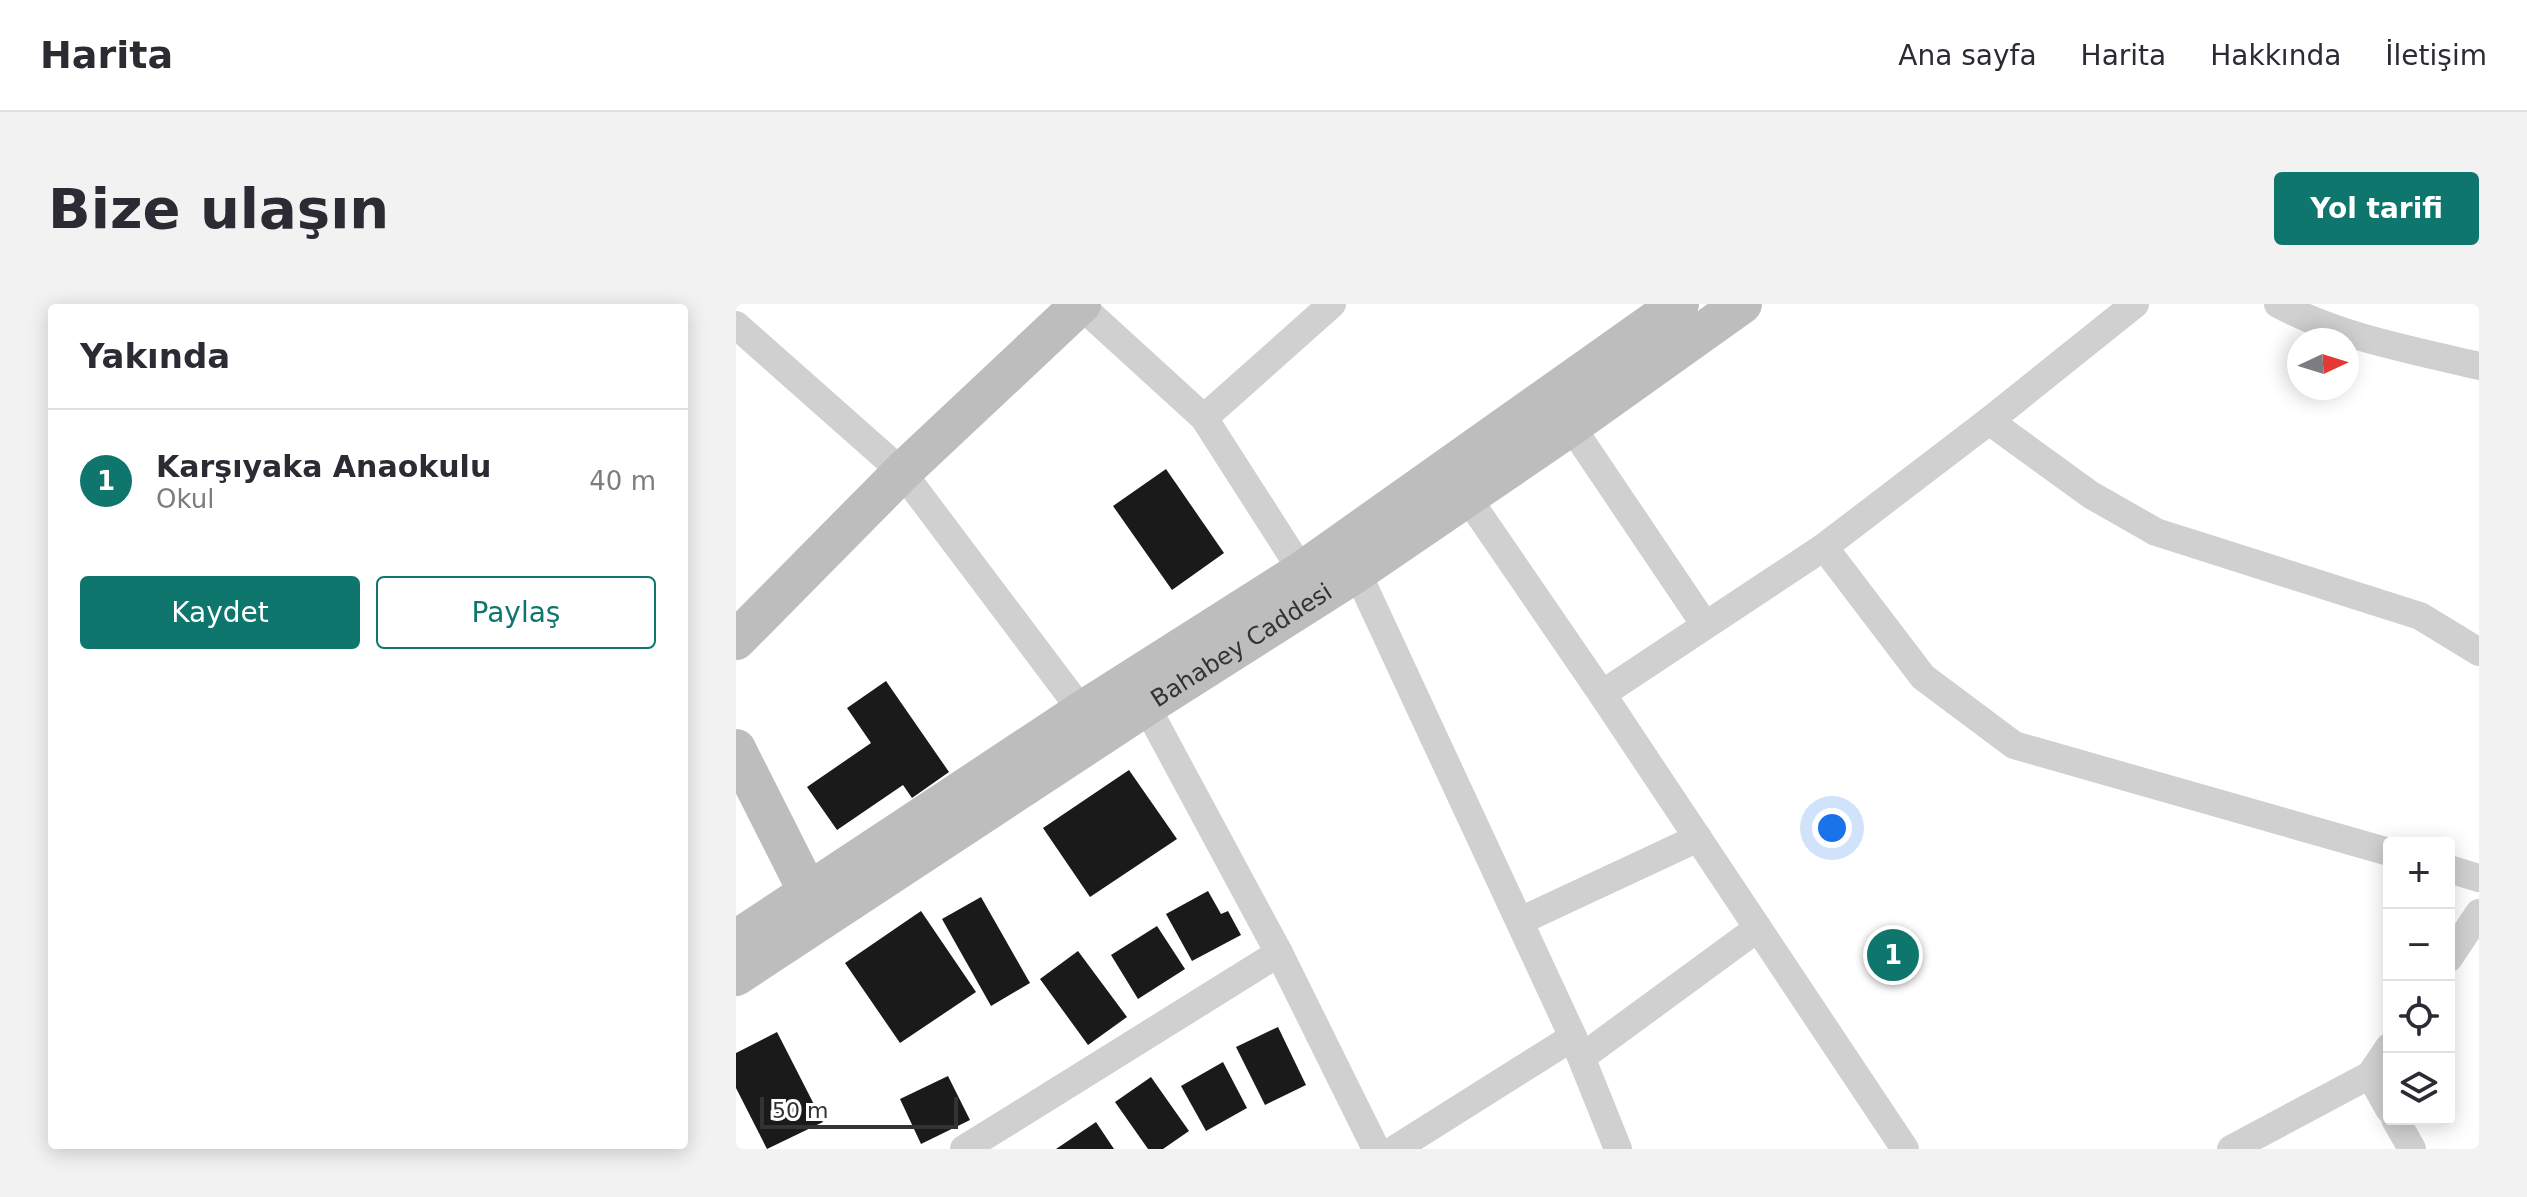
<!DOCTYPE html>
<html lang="tr">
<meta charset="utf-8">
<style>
:root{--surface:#fff;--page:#f2f2f3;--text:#2b2b33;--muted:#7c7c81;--line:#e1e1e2;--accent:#0f766e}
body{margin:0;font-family:"DejaVu Sans",sans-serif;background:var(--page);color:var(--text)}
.controls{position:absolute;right:24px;bottom:24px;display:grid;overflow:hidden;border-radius:8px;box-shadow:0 4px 20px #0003}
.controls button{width:72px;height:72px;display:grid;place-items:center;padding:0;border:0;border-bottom:2px solid var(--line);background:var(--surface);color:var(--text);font:40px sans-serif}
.compass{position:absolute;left:1551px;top:24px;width:72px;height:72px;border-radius:50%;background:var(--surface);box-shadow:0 4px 20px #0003;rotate:86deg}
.scale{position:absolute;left:24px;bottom:20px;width:198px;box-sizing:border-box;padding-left:8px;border:4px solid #333;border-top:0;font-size:22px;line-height:28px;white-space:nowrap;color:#333;-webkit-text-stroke:6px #fff;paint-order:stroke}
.you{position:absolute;left:1096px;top:524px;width:28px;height:28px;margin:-20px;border:6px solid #fff;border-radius:50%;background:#1a73e8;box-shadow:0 0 0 12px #1a73e833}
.badge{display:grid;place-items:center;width:52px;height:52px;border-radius:50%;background:var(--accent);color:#fff;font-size:26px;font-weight:700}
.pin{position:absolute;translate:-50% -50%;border:4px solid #fff;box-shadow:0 2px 8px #0006}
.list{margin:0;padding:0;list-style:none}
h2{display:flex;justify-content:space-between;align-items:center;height:104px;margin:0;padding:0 32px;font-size:34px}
h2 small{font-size:26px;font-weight:400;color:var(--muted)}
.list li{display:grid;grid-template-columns:52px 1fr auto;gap:24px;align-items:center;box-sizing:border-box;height:144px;padding:0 32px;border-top:2px solid var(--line)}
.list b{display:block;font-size:30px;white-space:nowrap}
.list p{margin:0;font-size:26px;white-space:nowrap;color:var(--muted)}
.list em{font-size:26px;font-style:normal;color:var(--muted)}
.actions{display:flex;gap:16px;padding:24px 32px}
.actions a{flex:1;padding:18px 0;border:2px solid var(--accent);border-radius:8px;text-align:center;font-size:28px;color:var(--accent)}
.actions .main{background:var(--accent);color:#fff}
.icon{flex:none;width:44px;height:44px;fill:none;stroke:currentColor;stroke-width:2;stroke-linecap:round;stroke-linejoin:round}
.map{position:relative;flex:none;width:1743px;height:845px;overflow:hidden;border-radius:8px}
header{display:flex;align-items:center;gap:48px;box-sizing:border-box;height:112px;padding:0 40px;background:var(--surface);border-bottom:2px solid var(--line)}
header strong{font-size:38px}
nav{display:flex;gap:44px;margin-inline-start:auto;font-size:28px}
.intro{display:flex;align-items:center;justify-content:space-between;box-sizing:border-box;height:192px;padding:0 48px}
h1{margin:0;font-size:56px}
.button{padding:20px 36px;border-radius:8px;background:var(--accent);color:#fff;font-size:28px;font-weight:700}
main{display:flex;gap:48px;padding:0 48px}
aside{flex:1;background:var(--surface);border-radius:8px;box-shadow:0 4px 20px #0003}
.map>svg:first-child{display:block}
.building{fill:#1a1a1a}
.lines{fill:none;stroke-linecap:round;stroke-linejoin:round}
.street{stroke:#d0d0d0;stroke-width:28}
.secondary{stroke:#bdbdbd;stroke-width:40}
.labels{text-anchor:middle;stroke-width:8;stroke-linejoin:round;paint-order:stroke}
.street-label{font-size:24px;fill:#333;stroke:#fff}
</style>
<header>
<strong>Harita</strong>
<nav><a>Ana sayfa</a><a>Harita</a><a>Hakkında</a><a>İletişim</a></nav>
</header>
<div class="intro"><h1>Bize ulaşın</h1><a class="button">Yol tarifi</a></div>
<main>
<aside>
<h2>Yakında<small></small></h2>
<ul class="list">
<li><span class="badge">1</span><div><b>Karşıyaka Anaokulu</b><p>Okul</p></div><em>40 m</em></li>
</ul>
<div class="actions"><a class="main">Kaydet</a><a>Paylaş</a></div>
</aside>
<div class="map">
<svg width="1743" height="845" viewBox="0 0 1743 845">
<rect width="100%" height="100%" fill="#fff"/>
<g class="building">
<path d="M430,165l58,84 -52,37 -59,-84z"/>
<path d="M150,377l63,91 -37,26 -9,-13 -66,45 -30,-43 64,-44 -24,-35z"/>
<path d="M393,466l48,69 -87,58 -47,-69z"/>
<path d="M472,587l13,23 7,-3 13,24 -49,26 -26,-47z"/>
<path d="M245,593l49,86 -39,23 -49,-87z"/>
<path d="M185,607l55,81 -76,51 -55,-80z"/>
<path d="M421,622l28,43 -47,30 -27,-44z"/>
<path d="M342,647l49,66 -39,28 -48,-66z"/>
<path d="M542,723l28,58 -41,20 -29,-58z"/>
<path d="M41,728l46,90 -56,27 -31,-61v-35z"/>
<path d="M487,758l24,46 -41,23 -25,-45z"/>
<path d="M212,772l22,44 -49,24 -21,-45z"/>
<path d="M415,773l38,54 -26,18h-15l-33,-47z"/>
<path d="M360,818l18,27h-58z"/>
</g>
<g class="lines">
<g class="street">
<path d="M343,0l125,114 98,153"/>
<path d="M1542,0c61,33 134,46 201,62"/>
<path d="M0,21l166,147 180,239"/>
<path d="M468,114l128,-114"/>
<path d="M1253,117l102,74 65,37 264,84 59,36"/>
<path d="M835,122l134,199"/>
<path d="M731,193l135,197 303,455"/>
<path d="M1088,243l99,130 91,68 375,107"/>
<path d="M621,268l216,465 45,112"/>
<path d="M866,390l222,-147 165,-126 146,-117"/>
<path d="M410,402l133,247 97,196"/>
<path d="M1713,565l30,9"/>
<path d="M784,617l178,-83"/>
<path d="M1713,654l30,-45"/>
<path d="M846,753l176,-129"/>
<path d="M1634,771l19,34"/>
<path d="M1659,815l17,30"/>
<path d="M228,845l315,-196"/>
<path d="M659,845l178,-112"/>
<path d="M1495,845l139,-74 19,-28"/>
</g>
<g class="secondary">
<path d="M0,336l166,-168 179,-168"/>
<path d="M0,445l72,143"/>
<path d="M0,636l346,-229 220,-140 377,-267"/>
<path id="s1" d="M0,672l410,-270 211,-134 214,-146 171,-122"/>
</g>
</g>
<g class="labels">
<g class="street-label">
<text dy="8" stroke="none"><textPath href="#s1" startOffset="604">Bahabey Caddesi</textPath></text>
</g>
</g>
</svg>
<div class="controls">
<button>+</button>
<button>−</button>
<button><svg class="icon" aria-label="locate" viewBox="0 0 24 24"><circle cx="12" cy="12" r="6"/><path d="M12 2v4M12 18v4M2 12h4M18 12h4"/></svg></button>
<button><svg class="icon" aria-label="layers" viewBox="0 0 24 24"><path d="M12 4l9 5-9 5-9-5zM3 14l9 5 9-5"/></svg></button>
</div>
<svg class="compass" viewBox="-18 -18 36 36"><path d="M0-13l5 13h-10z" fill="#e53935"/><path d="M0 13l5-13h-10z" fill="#7c7c81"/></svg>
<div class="scale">50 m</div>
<div class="you"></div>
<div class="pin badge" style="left:1157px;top:651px">1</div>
</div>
</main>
